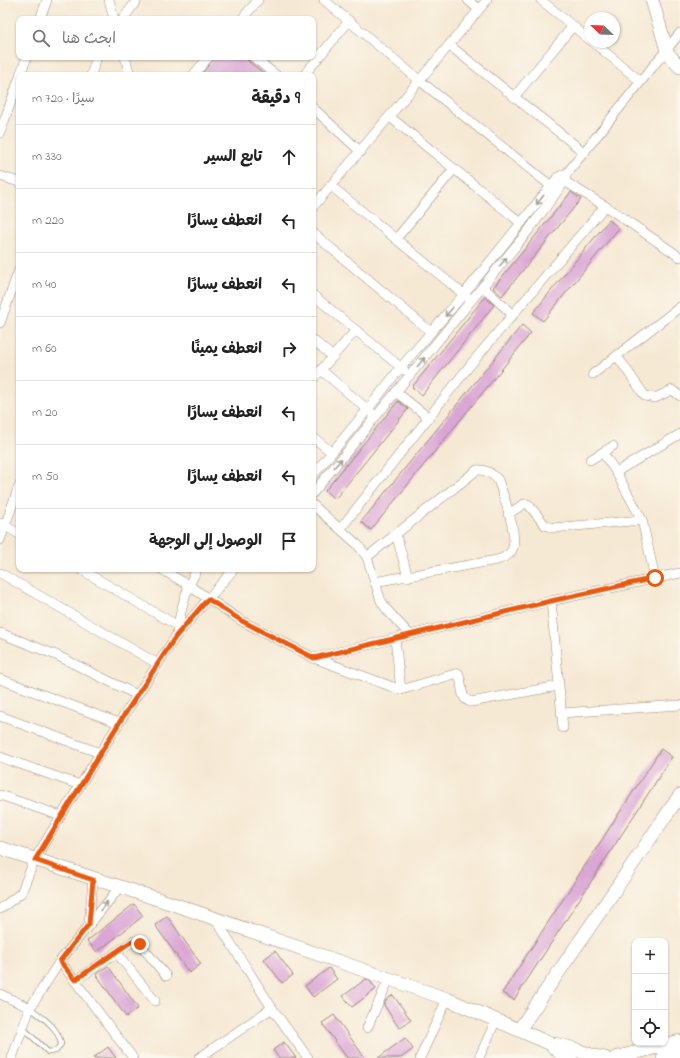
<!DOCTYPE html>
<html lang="ar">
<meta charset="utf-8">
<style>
:root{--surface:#fff;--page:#f2f2f2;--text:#222;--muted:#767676;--line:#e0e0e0}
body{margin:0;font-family:"Indie Flower","Playpen Sans Arabic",sans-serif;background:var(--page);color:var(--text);direction:rtl}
.controls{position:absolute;right:12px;bottom:12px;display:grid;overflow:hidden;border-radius:8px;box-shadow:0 1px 3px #0004}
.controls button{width:36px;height:36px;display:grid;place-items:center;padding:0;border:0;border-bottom:1px solid var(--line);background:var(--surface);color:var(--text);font:20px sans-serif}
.compass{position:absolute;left:584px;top:12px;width:36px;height:36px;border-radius:50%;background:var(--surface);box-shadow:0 1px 3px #0004;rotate:293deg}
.stop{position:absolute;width:12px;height:12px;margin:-9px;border:3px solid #ea580c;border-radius:50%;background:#fff}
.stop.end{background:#ea580c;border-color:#fff;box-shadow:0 1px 4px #0008}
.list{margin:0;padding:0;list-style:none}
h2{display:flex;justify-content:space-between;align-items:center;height:52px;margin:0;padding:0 16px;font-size:17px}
h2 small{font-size:13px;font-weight:400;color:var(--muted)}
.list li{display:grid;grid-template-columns:26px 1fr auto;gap:12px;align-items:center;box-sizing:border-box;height:64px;padding:0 16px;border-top:1px solid var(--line)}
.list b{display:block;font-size:15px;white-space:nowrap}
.list em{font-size:13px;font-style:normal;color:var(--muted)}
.icon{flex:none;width:22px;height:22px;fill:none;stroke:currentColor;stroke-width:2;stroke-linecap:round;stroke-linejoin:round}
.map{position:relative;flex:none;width:680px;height:1058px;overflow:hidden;direction:ltr}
.search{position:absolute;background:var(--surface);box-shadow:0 1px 3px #0004;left:16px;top:16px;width:300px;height:44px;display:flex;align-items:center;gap:10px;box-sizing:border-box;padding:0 14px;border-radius:8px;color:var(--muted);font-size:15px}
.panel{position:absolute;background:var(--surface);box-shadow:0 1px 3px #0004;left:16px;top:72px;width:300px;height:500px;border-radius:8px;direction:rtl}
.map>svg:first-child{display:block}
.building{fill:#daa6d5}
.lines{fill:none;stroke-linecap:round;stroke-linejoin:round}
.lane-casing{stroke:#988a79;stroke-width:6}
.street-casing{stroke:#988a79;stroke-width:10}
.secondary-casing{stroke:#988a79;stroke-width:14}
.lane{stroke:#fff;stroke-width:4.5}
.street{stroke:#fff;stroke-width:9}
.secondary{stroke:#fff;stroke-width:13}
.oneway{stroke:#a79f9a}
.route{stroke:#ea580c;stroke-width:5}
</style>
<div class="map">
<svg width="680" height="1058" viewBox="0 0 680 1058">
<rect width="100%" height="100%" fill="#fbf7ec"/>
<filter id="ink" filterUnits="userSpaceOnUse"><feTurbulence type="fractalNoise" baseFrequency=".025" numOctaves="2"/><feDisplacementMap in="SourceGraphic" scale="8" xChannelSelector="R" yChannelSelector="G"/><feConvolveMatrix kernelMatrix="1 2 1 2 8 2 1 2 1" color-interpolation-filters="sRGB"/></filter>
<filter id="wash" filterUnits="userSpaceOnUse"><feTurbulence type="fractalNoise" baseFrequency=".012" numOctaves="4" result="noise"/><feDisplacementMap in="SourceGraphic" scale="16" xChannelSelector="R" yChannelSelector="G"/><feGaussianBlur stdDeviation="0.9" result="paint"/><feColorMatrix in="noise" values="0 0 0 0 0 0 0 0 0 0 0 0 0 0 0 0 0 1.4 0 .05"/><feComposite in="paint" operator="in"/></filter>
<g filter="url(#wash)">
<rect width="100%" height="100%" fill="#f6e9d4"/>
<g id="blocks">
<g class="building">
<path d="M215,57h32l2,5 17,13h-65z"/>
<path d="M571,192l10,7 -79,97 -9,-8z"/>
<path d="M609,220l10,8 -76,93 -10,-8z"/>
<path d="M485,297l9,8 -72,90 -10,-8z"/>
<path d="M522,325l9,8 -160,197 -10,-8z"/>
<path d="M398,401l10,8 -73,90 -10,-8z"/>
<path d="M661,749l11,8 -158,243 -12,-7z"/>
<path d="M134,904l9,12 -46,36 -10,-11z"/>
<path d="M167,916l34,48 -12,9 -34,-48z"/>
<path d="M275,951l18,24 -11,8 -18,-24z"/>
<path d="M108,966l30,42 -12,9 -30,-43z"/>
<path d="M329,968l8,11 -24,18 -8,-11z"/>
<path d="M366,979l4,2 6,8 -24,18 -9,-11z"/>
<path d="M393,995l18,25 -12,8 -15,-23 2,-5z"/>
<path d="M334,1015l31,43h-18l-25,-35z"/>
<path d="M405,1038l8,11 -12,9h-23z"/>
<path d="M284,1042l12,16h-17l-6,-8z"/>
<path d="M108,1047l8,11h-23z"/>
</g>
</g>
</g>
<g filter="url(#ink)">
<use href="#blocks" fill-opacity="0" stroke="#988a79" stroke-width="1"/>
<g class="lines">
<g class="lane-casing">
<path id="lane" d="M22,1027l26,25 8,-1 5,-7c-3,-17 -18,-26 -31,-36"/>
</g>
<g class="street-casing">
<g id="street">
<path d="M109,0l5,19"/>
<path d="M324,0l95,80 132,106"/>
<path d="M468,0l10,9"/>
<path d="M541,0l49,40"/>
<path d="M40,19l7,-19"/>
<path d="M123,19l14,-19"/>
<path d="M242,19l16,-19"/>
<path d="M593,42l47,39"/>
<path d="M449,45l136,108"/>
<path d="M125,57l5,18"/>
<path d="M253,57l23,18"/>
<path d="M20,75l7,-18"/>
<path d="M91,75l6,-18"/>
<path d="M193,75l16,-18"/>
<path d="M304,75l45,-54"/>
<path d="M514,97l59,-71"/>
<path d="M313,108l48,44"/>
<path d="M390,117l131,106"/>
<path d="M0,133l19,-54"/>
<path d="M0,176l19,6"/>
<path d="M559,178l46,28 75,51"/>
<path d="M331,186l136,111"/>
<path d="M313,207l174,-207"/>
<path d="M313,233l118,99"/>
<path d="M396,239l58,-70"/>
<path d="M483,287l30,28"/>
<path d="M313,295l91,75"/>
<path d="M0,323l19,-53"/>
<path d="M313,340l20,17"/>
<path d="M617,356l28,40 10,2 17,-8 8,6"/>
<path d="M321,370l51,43"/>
<path d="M593,374l87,-67"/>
<path d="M313,379l43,-49"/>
<path d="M396,392l33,26"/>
<path d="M313,437l18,15"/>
<path d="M603,453l13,19"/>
<path d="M590,460l23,-14"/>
<path d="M313,475l55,-66 33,-42 63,-73 94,-117 9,-4"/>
<path d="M313,493l216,-263 35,-48 3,-9 113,-140"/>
<path d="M313,505l45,40 9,12 14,44 6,9 22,24"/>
<path d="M508,514l16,-10h4l17,21 8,3 89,-8"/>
<path d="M0,523l19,11"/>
<path d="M341,528l130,-164 134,-158"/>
<path d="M396,534l12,43"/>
<path d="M0,540l19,-54"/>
<path d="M367,557l110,-87c9,-1 15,3 21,10 5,14 21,56 14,70 -3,6 -9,8 -15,10l-123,22"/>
<path d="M80,569l98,57"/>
<path d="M161,569l27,16 54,36 72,37 237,-57 129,-28"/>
<path d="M0,573l158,91"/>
<path d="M655,578l-13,-58 -26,-48 64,-38"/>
<path d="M551,601l12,127"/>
<path d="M177,630c4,-22 9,-41 20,-61"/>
<path d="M0,633l56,22 81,40"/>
<path d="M395,639l6,51"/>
<path d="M314,658l87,32 57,-17c6,9 0,26 13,29l87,-16"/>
<path d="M0,679l119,44"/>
<path d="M561,713l119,-8"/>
<path d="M0,716l100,37"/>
<path d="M0,757l80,28"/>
<path d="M0,795l61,21"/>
<path d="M0,909l21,-16 14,-34 26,-43 58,-93 57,-87 58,-67"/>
<path d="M216,920l56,88 36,50"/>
<path d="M89,924l4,-44"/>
<path d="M116,952l39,49"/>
<path d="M60,961l73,97"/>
<path d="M75,981l58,-40 7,3 26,32"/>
<path d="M0,994l30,14 30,-47 59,-73"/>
<path d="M367,1028l22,-49"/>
<path d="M12,1058l18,-50"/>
<path d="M199,1058l73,-50"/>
<path d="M420,1058l27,-59"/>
<path d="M479,1058l17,-38"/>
</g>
</g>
<g class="secondary-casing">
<g id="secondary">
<path d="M652,0l16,54 12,13"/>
<path d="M0,848l173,56 274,95 104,45c19,0 35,12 54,14"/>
<path d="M519,1030l161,-235"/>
<path d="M553,1047l7,6 11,5"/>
<path d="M615,1058l65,-17"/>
<path d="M663,1058l17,-5"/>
</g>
</g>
<use href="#lane" class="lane"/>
<use href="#street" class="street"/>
<use href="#secondary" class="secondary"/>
</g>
<defs><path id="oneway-shaft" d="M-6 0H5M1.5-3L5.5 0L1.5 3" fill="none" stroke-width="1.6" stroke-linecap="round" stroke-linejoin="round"/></defs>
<g class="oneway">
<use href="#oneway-shaft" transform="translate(540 200) rotate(129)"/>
<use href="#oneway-shaft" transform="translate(503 262) rotate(-51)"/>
<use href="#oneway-shaft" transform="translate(449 312) rotate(131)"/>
<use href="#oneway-shaft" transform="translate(421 362) rotate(-51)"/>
<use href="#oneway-shaft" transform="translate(338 463) rotate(-50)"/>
<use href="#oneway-shaft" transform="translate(104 906) rotate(-50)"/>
</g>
</g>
<g class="lines" filter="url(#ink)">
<path class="route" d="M140,944l-8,-3 -57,39 -15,-19 29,-37 4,-44 -58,-20 84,-137 57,-87 32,-37 34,22 72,37 237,-57 104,-23"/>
</g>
</svg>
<div class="controls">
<button>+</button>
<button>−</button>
<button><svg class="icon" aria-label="locate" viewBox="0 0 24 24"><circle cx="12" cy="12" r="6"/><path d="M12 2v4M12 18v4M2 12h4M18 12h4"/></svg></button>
</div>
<svg class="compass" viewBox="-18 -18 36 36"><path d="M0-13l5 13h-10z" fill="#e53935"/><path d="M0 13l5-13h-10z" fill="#767676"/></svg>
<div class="stop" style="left:655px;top:578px"></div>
<div class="stop end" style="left:140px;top:944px"></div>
<div class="search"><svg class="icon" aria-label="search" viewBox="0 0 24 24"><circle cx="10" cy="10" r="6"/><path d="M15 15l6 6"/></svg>ابحث هنا</div>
<section class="panel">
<h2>9 دقيقة<small>سيرًا · 720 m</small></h2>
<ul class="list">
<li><svg class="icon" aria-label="ahead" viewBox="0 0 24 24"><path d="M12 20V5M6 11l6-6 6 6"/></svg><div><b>تابع السير</b></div><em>330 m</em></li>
<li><svg class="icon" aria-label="left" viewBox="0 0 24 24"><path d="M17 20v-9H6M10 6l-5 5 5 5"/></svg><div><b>انعطف يسارًا</b></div><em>220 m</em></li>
<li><svg class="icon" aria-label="left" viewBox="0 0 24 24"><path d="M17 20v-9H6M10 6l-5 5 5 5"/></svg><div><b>انعطف يسارًا</b></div><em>40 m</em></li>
<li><svg class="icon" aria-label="right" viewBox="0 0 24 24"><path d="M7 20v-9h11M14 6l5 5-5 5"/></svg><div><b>انعطف يمينًا</b></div><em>60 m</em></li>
<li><svg class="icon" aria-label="left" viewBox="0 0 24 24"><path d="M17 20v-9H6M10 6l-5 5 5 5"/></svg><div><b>انعطف يسارًا</b></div><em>20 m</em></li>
<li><svg class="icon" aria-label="left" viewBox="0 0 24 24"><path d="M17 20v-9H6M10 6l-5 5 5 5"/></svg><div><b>انعطف يسارًا</b></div><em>50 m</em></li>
<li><svg class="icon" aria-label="arrive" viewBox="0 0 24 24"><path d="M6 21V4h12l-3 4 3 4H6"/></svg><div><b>الوصول إلى الوجهة</b></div></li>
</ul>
</section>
</div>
